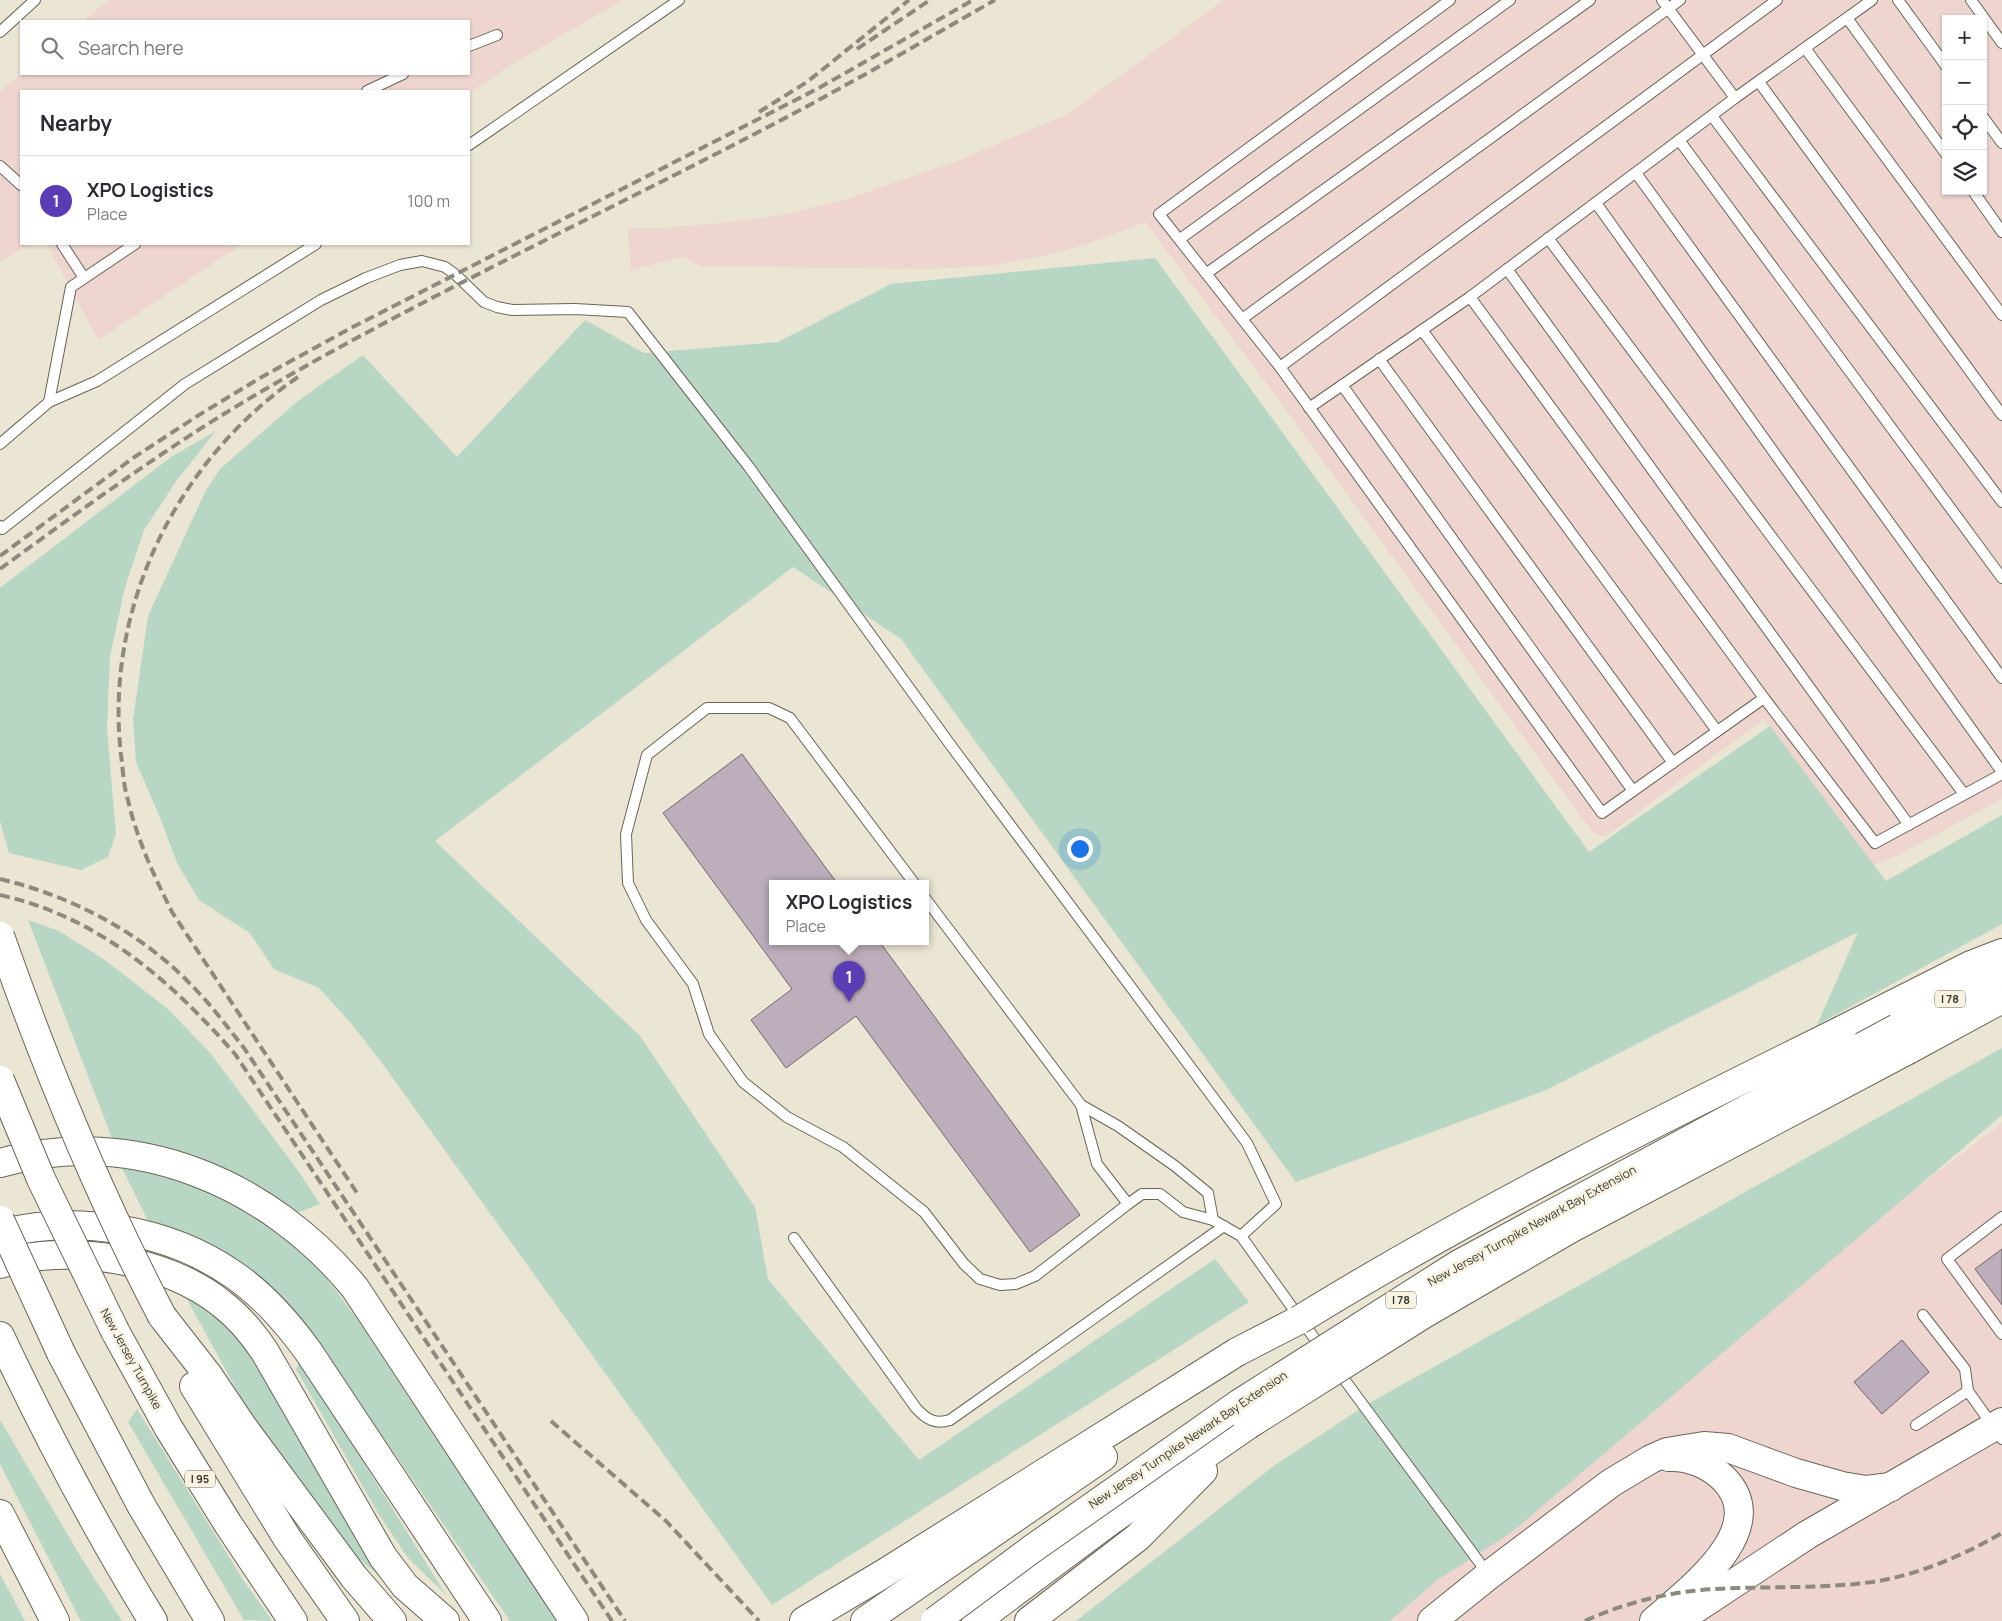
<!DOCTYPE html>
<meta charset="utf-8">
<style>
:root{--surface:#fff;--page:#f2f2f3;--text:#2b2b33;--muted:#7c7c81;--line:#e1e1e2;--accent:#5a3db5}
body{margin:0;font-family:Manrope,sans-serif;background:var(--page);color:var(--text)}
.controls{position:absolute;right:15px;top:15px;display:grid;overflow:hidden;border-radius:0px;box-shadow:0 1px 4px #0004}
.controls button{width:45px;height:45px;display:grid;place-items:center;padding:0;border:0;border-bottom:1px solid var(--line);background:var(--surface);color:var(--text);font:25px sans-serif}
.you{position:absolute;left:1079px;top:848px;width:18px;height:18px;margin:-12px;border:4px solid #fff;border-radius:50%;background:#1a73e8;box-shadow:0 0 0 8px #1a73e833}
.badge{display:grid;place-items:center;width:32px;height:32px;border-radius:50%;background:var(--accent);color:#fff;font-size:16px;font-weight:700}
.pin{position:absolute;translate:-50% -41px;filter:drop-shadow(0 1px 2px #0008)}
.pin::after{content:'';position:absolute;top:26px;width:18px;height:15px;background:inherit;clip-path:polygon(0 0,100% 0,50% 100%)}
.popup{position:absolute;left:769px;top:880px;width:160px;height:65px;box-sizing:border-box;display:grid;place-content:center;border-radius:0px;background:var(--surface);filter:drop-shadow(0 1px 4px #0005);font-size:16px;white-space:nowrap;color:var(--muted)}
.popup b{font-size:19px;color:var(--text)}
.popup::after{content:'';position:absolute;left:50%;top:100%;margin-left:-10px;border:10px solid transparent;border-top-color:var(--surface)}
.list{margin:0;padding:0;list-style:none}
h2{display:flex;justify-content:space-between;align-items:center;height:65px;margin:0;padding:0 20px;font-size:21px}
h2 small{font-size:16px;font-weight:400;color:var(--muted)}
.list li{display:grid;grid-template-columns:32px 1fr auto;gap:15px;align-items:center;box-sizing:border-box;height:90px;padding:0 20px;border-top:1px solid var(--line)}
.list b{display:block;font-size:19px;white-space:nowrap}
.list p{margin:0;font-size:16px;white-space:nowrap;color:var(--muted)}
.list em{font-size:16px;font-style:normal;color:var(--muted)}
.icon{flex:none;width:28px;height:28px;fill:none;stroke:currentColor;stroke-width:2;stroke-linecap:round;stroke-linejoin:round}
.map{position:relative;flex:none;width:2002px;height:1621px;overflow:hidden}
.search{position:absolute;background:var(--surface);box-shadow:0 1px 4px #0004;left:20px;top:20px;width:450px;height:55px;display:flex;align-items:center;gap:12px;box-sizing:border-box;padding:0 18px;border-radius:0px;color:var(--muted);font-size:19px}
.panel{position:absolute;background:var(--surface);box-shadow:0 1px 4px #0004;left:20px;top:90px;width:450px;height:155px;border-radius:0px}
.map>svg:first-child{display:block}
.industrial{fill:#eed5cf;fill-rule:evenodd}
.green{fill:#b8d6c4}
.building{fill:#bcaeba;stroke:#71646f}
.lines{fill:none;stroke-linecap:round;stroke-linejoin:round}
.service-casing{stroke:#696454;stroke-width:12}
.secondary-casing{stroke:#696454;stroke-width:30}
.motorway-casing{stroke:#696454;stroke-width:30}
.service{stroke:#fff;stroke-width:10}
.secondary{stroke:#fff;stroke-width:28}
.motorway{stroke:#fff;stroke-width:28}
.rail{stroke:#8d897d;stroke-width:4;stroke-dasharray:10 5;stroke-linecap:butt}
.motorway-bridge-casing{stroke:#696454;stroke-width:30;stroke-linecap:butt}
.motorway-bridge{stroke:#fff;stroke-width:28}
.labels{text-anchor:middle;stroke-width:5;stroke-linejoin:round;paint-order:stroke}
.shield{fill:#f8f2e0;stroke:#726f65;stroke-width:1}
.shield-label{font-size:11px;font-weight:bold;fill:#393730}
.street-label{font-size:12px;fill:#393730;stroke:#f8f2e0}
</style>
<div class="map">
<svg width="2002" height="1621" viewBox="0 0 2002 1621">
<rect width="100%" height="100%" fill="#ebe5d3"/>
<g class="industrial">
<path d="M108,0h515l-109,63 -45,30v-2h-448v153h8l-29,18v-170l21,-18h448v-53h-386z"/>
<path d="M1224,0h778v799l-108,58 -25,9 -105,-147 -159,118 -12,-4 -307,-423 -141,-188 -55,21 -46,13 -56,10 -65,3 -222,-3 -18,-9 -52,13 -3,-42h35l67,-6 52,-7 65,-16 108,-37 113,-48zM1946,19h37v172h-37z"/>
<path d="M47,244h195l-144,96z"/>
<path d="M2002,1123v498h-654z"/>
</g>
<g class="green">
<path d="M1155,258l434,594 181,-126 116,155 116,-66v109l-185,101 41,-93 -314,159 -248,91 -395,-543 -108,-72 -358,274 205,195 115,171 13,72 151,181 296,-201 34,43 -477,303 -390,-542 -31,-40 -32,-35 -45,-19 -24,-36 -51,-33 -22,-37 -18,-48 -23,-53 -3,-42 15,-104 58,-126 15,-22 77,-67 65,-46 94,102 128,-137 59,33 134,-11 113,-58z"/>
<path d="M216,431l-39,49 -33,50 -19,57 -15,70 -3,72 9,105 -8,23 -27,13 -72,-17 -9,-32v-233l171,-131z"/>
<path d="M28,920l31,11 46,29 63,49 43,45 88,118 21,32 -23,9c-26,-16 -52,-36 -80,-47 -34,-13 -70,-20 -105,-28z"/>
<path d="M2002,1048v67l-490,417 -76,49 -46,40h-314l199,-156 91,-60z"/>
<path d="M121,1166c17,4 36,6 52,12 47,16 96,42 132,77 20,20 37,43 53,65l199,301h-47l-206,-299c-13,-14 -26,-29 -40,-41 -34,-30 -74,-47 -116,-60z"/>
<path d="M183,1292l52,36 30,46 88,151 26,51 -24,-21 -103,-137z"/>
<path d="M300,1360l146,235 -38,-37 -30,-45 -82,-144z"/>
<path d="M137,1409l105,169 30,43 -28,-1 -116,-198z"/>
<path d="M0,1420l82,139 40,62h-41l-81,-157z"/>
<path d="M0,1574l25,47h-25z"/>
</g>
<g class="building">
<path d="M742,754l95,129h-64v58h106l201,274 -50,37 -174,-236 -70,52 -35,-48 41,-31 -129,-176z"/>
<path d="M2002,1249v56l-27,-36z"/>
<path d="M1902,1340l27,32 -47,42 -28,-32z"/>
</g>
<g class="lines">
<g class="service-casing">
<g id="service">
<path d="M1450,0l-291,214 121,153 497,-367"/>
<path d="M1898,0l48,66"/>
<path d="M1971,0l31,43"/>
<path d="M1847,18l99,136"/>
<path d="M0,32l35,-32"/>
<path d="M469,46l28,-11"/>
<path d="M1805,48l197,267"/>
<path d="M1759,82l243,333"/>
<path d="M367,91l36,-17"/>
<path d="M1735,98l137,-98"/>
<path d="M1712,116l290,386"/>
<path d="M1983,117l19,26"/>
<path d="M1679,140l323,438"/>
<path d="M469,145l210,-145"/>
<path d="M0,166l21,19"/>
<path d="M1636,173l366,505"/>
<path d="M1973,191l29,41"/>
<path d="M1596,203l406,569"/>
<path d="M1548,238l416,556"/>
<path d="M1180,239l330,-239"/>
<path d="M62,244l22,34"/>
<path d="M1507,269l402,556"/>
<path d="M1207,273l383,-273"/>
<path d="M1470,297l265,-199 -73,-98"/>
<path d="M1242,319l438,-319"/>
<path d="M1422,330l295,401"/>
<path d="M1379,359l294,404"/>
<path d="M1280,367l322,446 162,-115 -294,-401 -161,111"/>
<path d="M1342,385l291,406"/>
<path d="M49,402l48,-21 219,-137"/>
<path d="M0,444l49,-42 22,-115 64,-43"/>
<path d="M0,526l2,3 183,-145 136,-84 45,-22 34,-13 22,-4 23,6 11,8 28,27 13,5 15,3 63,-1 53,3 121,155 203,280 295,396 29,61 -35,32"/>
<path d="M1764,698l111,145 127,-69"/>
<path d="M914,883l-124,-165 -21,-10h-62l-60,47 -21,79 2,49 18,37 47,64 16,50 34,48 44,35 56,30 81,65 40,52 16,15 20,6 16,-1 19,-8 93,-72 14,-10h18l23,18 30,8 28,16 81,113"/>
<path d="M925,898l156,207 37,21 57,40 33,27 5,27"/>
<path d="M1081,1105l16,59 31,40"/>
<path d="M2002,1217l-55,42 55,75"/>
<path d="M794,1238l122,170c10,11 19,17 34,12l274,-194"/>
<path d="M1923,1315l42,54 3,22 34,48"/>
<path d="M1338,1371l150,203"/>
<path d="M1916,1425l52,-34"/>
</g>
</g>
<g class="secondary-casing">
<g id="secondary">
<path d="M1432,1621l57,-46 122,-92 40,-24 16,-7 37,-6 24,2 68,25 46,13 24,4 25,-3"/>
<path d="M1654,1621c34,-30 119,-92 70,-142 -14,-14 -35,-23 -55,-22"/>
<path d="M1677,1621l130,-86 195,-113"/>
</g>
</g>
<g class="motorway-casing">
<g id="motorway">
<path d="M1897,1028l105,-59"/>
<path d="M1842,1030l129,-65 31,-12"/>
<path d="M1908,1050l94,-51"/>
<path d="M0,1163c134,-38 269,20 355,125l219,333"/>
<path d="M0,1234c77,-20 168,-5 234,41 29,20 53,47 74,76l179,270"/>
<path d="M0,1264c67,-21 167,-5 222,40 17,13 31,30 43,48l118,205 22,29 40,35"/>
<path d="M162,1316l46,59 35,52 111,150 38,44"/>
<path d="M115,1331l53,96 60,97 65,97"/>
<path d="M0,1336c46,97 96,193 153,285"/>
<path d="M61,1353l80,152 69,116"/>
<path d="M194,1386l93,152 58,83"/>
<path d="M0,1514l55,107"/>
<path d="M804,1621l79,-47 354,-222 62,-32"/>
<path d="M865,1621l238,-164"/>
<path d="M976,1621l134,-100 138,-96"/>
<path d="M1029,1621l109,-84 65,-66"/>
</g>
</g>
<use href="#service" class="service"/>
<use href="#secondary" class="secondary"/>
<use href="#motorway" class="motorway"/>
<g class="rail">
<path d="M857,49l73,-49"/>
<path d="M759,112l48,-30 102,-82"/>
<path d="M298,377c-121,83 -194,231 -177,378 2,13 2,28 6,41 9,41 26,78 45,116l185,281"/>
<path d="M0,556l133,-98 66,-43 61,-37 89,-49 470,-241 154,-88"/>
<path d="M0,569c84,-61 168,-123 257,-175 166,-97 341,-178 511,-267 77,-40 152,-84 227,-127"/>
<path d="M0,879c75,18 146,56 198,113 17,18 31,37 46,56l381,573"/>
<path d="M0,895c99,22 170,85 235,159l377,567"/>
<path d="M551,1421l115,100 93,100"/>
<path d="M1585,1621c41,-19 87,-30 132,-32 51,-3 104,0 155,-7 46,-7 90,-26 130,-49"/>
</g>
<g class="motorway-bridge-casing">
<g id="motorway-bridge">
<path d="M0,936c46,131 98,258 162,380"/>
<path d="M0,1080l41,99 74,152"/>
<path d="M0,1220l61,133"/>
<path d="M1299,1320c175,-108 359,-199 543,-290"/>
<path d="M1248,1425l176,-111 146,-85 338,-179"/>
<path d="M935,1621l97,-72 208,-146 219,-139 438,-236"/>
</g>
</g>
<use href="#motorway-bridge" class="motorway-bridge"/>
</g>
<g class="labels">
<g class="shield">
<rect x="1935" y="990.5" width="30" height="17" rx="4"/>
<rect x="1386" y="1291.5" width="30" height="17" rx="4"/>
<rect x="185" y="1470.5" width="30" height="17" rx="4"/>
</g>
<g class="shield-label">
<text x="1950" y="1003">I 78</text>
<text x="1401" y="1304">I 78</text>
<text x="200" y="1483">I 95</text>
</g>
<g class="street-label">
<text transform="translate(1532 1226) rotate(-29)" y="4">New Jersey Turnpike Newark Bay Extension</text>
<text transform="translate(131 1359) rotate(61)" y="4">New Jersey Turnpike</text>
<text transform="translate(1188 1440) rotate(-34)" y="4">New Jersey Turnpike Newark Bay Extension</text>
</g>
</g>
</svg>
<div class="controls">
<button>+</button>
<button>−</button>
<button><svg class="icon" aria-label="locate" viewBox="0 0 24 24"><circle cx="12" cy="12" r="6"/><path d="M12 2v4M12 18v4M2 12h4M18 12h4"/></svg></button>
<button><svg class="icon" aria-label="layers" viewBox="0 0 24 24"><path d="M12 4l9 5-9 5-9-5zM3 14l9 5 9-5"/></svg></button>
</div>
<div class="you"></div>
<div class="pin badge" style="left:849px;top:1002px">1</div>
<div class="popup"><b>XPO Logistics</b>Place</div>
<div class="search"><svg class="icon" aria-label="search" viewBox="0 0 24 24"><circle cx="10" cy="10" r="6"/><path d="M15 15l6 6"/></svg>Search here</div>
<section class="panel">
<h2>Nearby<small></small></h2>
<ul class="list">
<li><span class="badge">1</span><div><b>XPO Logistics</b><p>Place</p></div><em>100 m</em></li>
</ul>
</section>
</div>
